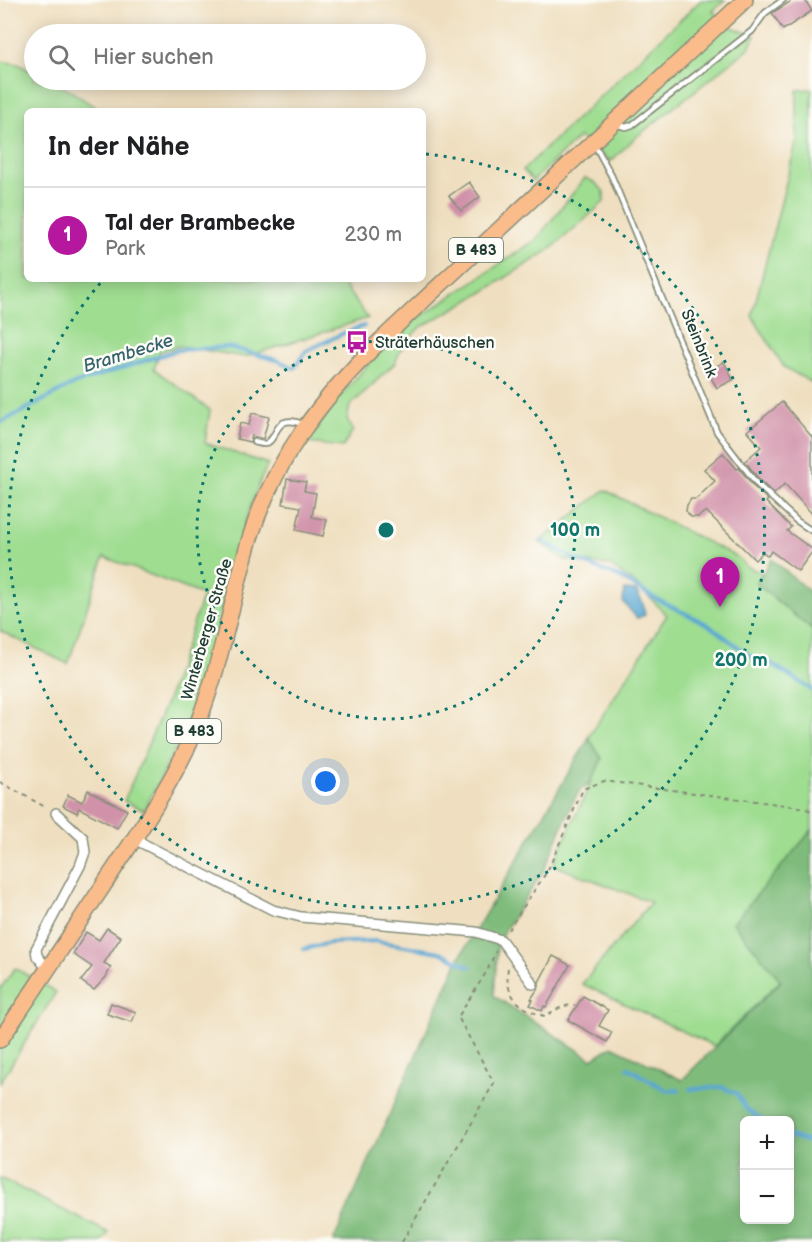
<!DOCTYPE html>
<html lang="de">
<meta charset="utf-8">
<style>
:root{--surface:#fff;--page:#f6f6f6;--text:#202124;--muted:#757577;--line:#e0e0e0;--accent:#b5179e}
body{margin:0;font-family:"Balsamiq Sans",sans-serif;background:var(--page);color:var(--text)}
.controls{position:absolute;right:18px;bottom:18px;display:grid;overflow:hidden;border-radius:9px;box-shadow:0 3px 15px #0003}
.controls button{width:54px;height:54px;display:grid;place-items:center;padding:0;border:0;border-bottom:2px solid var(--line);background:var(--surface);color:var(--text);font:30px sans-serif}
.you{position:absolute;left:326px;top:782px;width:21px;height:21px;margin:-15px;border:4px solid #fff;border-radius:50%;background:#1a73e8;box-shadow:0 0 0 9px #1a73e833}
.badge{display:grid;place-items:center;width:39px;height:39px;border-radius:50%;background:var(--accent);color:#fff;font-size:20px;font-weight:700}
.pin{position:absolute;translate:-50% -50px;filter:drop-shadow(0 2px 3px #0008)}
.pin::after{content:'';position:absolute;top:32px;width:21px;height:18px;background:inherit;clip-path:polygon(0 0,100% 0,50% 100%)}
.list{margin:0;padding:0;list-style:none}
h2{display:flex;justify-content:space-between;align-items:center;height:78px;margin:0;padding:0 24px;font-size:26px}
h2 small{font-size:20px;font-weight:400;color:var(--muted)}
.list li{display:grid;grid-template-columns:39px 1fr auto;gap:18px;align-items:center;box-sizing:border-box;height:96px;padding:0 24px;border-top:2px solid var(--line)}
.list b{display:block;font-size:22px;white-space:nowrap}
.list p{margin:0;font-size:20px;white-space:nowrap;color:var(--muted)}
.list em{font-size:20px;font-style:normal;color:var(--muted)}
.icon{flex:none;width:33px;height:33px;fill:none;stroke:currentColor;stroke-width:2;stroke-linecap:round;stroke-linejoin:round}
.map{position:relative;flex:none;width:812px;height:1242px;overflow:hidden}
.search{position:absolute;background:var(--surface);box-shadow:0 3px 15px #0003;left:24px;top:24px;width:402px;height:66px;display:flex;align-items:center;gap:15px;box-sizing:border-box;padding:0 21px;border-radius:33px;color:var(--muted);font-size:22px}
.panel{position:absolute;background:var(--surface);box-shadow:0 3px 15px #0003;left:24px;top:108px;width:402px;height:174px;border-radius:9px}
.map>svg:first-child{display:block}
.green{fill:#9fdd91;stroke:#5f8d62;stroke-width:1.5}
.forest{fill:#7fbc7b;stroke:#4f7c58;stroke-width:1.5;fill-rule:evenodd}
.water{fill:#5aa7d3;stroke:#3c7284;stroke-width:1.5}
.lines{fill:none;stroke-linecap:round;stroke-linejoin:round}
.stream{stroke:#5aa7d3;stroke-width:4}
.building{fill:#d091a9}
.lane-casing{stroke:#878e7a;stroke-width:8}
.street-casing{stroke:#878e7a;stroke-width:12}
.primary-casing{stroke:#878e7a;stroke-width:18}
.path{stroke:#878e7a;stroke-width:2;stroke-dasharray:4.5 4.5;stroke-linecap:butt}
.lane{stroke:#fff;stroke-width:4.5}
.street{stroke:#fff;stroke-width:9}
.primary{stroke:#fabc8b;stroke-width:15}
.ring{fill:none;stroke:#0f766e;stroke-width:3;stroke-dasharray:3 6}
.labels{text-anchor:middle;stroke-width:5;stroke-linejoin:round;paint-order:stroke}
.shield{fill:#fdfcf7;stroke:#62766e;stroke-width:1.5}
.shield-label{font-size:15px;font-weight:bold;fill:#1f3d34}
.poi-label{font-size:16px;fill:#1f3d34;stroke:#fdfcf7;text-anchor:start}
.street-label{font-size:16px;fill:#1f3d34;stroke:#fdfcf7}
.water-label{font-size:18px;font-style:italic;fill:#34626c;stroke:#fdfcf7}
.centre{fill:#0f766e;stroke:#fdfcf7;stroke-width:3}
.ring-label{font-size:18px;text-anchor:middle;font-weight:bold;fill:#0f766e;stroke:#fdfcf7;stroke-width:5;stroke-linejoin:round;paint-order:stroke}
</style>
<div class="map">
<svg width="812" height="1242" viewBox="0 0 812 1242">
<rect width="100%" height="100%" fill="#fdfcf7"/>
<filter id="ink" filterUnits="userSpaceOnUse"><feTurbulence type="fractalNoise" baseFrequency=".0167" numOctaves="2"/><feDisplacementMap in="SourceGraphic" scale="12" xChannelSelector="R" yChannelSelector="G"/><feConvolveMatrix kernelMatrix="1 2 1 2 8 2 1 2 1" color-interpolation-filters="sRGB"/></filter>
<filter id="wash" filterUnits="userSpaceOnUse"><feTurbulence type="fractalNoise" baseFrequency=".008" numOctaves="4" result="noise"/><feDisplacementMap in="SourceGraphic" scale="24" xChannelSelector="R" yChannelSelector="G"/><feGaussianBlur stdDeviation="1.35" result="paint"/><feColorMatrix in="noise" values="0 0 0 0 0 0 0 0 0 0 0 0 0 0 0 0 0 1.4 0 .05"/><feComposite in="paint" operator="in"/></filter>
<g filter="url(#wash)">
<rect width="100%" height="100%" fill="#efdfc0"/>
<g class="green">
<path d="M701,0h24l-12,11 16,15 26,10 -7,13 -113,89 -24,23 -32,-24 -46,44 -10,-11z"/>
<path d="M0,61l18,3 16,9v7c26,0 46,17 66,31h-73v168h312l29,39 -123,39 -66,-11 -19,5 -6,18 56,41 -5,33 63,21c-30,62 -41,130 -59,196 -15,52 -40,102 -65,150l-20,-9 44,-103 35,-103 -99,-38 -36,107 -68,-33z"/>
<path d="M812,89v294l-28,-16 -32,-51 45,-176v-50z"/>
<path d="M585,178l9,4 10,9v11l-53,47 -71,45 -61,34 -18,21 -6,14 -45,43 -3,13 6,11 -10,17 -36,-4 28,-41 42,-48 35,-32 124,-82z"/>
<path d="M605,490l134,68 7,8 16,7 -4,7 13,16 41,34v200l-78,93 47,57 -67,66 -132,-62 69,-82 -98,-37 49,-107 -14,-20 79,-123 -31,-31 -27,-19 -44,-5 -26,-18z"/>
<path d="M15,968l41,24 -56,91v-94z"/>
<path d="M0,1178l109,55 -8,9h-101z"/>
</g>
<g class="forest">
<path d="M772,559l40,35v36l-56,-47z"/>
<path d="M589,738l13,21 -11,23 -11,8 -8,14 -28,66 -46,71 -4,55 98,63 20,-13 70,34 99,-99 -48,-58 79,-93v412h-479l125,-282zM744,1120h46v100h-46z"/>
</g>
<path class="water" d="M624,590l12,1 7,12 2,12 -8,3 -14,-16z"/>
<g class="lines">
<g class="stream">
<path d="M0,423l76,-40 102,-33 50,-3 49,13 17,8 12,-17 38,-18 20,-7"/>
<path d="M542,541l35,19 44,18 33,20 53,26 45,33 15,4 45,29"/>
<path d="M304,949l26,-6 45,-2 65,11 30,15"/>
<path d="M628,1068l40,23 11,-1"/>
<path d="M690,1089l32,-2 15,7 9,15 16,11"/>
<path d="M790,1136l22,7"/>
</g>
</g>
<g id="blocks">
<g class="building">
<path d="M793,0h12l7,11 -29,19 -11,-17z"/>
<path d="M469,182l11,15 -19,14 -12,-15z"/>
<path d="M724,362l9,18 -16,8 -10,-17z"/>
<path d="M782,402l30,35v77l-27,-30 -11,10 -14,-13 -15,-20 16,-14 -14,-16z"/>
<path d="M252,413l17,4 -6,22 -11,-3 -2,6 -13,-3 3,-16 9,2z"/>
<path d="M723,453l14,16 2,-1 15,19 14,13 -2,2 25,25 -4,4 25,18v3l-14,19 -27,-20 -3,5 -5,-4 -8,8 -49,-49 -8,6h-7l-5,-6 1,-6 4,-6h5l19,-18 -11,-12z"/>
<path d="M287,479l19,3 -2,9 12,2 -4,24 15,3 -4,16 -27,-6 5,-23 -18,-3z"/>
<path d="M88,790l39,20 -10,18 -38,-20 -2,5 -14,-7 5,-11 14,7z"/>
<path d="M107,928l14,9 -17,26 7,4 -5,10 -12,13 -13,-9 11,-14 -19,-13 13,-22 13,8z"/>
<path d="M553,956l17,9 -24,42 -2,-1 -2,5 -12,-6 3,-5 -2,-1 8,-12v-5z"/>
<path d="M583,996l25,14 -9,16 13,6 -5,10 -39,-22z"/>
<path d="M111,1003l25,9 -4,10 -25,-8z"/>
</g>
</g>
</g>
<g filter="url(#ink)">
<use href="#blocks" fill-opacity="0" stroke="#878e7a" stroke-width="1.5"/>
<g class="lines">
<g class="lane-casing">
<g id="lane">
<path d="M618,125l8,2 6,-2 120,-94 13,-18 18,-13"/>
<path d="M595,145l17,32 105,255 40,52 40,37 15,10"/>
<path d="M254,442c4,1 7,2 10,2 16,-3 7,-33 41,-19"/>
</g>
</g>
<g class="street-casing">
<g id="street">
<path d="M134,839l139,71 28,7 175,15 25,8 32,44"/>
<path d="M48,969l-11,-13 -1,-7 44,-83 5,-14 -2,-14 -27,-25"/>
</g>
</g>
<g class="primary-casing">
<path id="primary" d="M0,1040c35,-51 69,-103 103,-154 31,-47 63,-93 87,-144 29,-65 40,-136 60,-204 25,-80 72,-140 131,-198l364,-340"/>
</g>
<g class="path">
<path d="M0,782l47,26"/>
<path d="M508,930l40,-60 35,-81 21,-8 196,26 12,4"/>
<path d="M508,968c-4,27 12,42 37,48 9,-5 19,-12 30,-11"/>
<path d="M402,1242l92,-159 -36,-66 29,-46 9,-20"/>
</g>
<use href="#lane" class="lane"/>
<use href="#street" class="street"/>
<use href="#primary" class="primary"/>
</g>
</g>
<g class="ring">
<circle cx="386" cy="530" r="189"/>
<path d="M426 154A378 378 0 1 1 103 280"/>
</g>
<defs>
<g id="bus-bare" transform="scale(1.8)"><path d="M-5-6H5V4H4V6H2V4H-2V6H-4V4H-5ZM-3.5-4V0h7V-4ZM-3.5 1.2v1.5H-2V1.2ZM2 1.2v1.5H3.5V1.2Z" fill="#b5179e" stroke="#fdfcf7" stroke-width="2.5" paint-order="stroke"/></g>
</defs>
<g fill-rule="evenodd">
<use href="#bus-bare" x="357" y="342"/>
</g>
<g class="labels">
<g class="shield">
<rect x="449" y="238" width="54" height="24" rx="4.5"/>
<rect x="167" y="719" width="54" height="24" rx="4.5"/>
</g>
<g class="shield-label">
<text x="476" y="255">B 483</text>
<text x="194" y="736">B 483</text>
</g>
<g class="poi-label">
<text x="375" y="348">Sträterhäuschen</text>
</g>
<g class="street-label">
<text transform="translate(700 343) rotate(68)" y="6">Steinbrink</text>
<text transform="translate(206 629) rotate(-74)" y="6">Winterberger Straße</text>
</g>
<g class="water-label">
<text transform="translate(128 353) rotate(-17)" y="6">Brambecke</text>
</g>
</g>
<circle cx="386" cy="530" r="9" class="centre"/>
<g class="ring-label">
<text x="575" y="536">100 m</text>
<text x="741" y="666">200 m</text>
</g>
</svg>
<div class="controls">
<button>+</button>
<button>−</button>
</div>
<div class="you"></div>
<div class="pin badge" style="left:720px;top:607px">1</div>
<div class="search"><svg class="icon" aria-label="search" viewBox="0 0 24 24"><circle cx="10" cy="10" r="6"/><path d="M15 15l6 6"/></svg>Hier suchen</div>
<section class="panel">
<h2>In der Nähe<small></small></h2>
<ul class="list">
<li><span class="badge">1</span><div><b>Tal der Brambecke</b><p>Park</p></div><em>230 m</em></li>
</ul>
</section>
</div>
